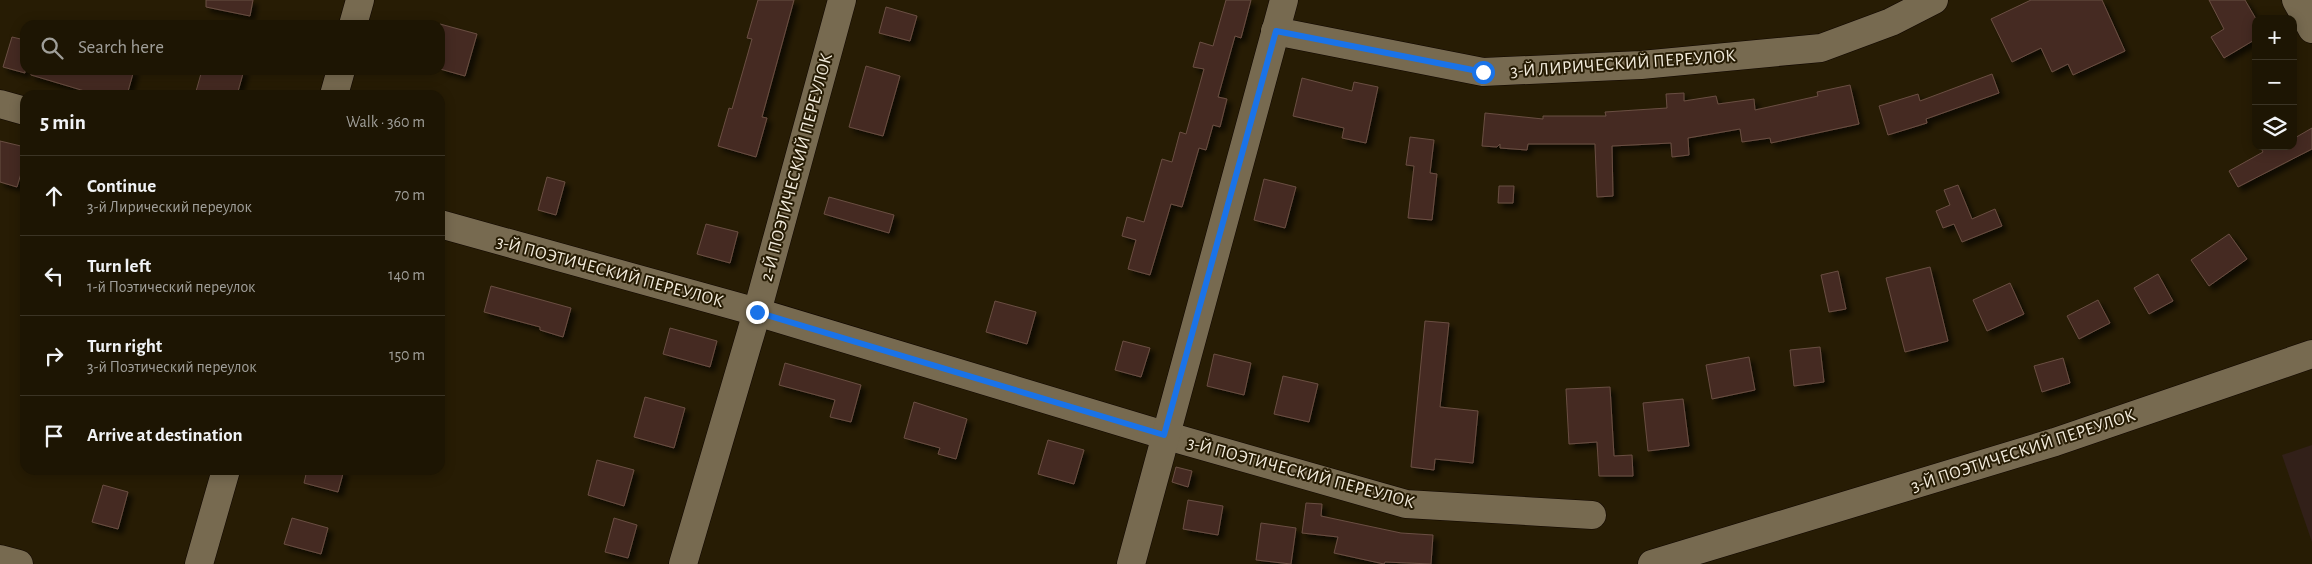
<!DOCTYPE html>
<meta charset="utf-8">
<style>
:root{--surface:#1d1503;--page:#251e0d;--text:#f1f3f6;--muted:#a09f9a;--line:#3b3425}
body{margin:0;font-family:"Alegreya Sans",sans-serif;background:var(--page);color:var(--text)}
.controls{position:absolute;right:15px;top:15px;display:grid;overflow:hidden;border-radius:10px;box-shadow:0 2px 12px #0003}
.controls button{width:45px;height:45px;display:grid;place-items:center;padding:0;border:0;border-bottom:1px solid var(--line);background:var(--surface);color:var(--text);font:25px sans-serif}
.stop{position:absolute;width:15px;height:15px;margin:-11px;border:4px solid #1a73e8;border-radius:50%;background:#fff}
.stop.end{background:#1a73e8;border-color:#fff;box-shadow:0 1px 5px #0008}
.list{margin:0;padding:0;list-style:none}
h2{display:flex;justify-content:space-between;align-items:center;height:65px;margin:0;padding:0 20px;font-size:21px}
h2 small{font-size:16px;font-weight:400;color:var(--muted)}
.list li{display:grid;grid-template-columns:32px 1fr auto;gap:15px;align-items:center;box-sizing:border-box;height:80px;padding:0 20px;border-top:1px solid var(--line)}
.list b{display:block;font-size:19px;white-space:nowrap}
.list p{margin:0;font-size:16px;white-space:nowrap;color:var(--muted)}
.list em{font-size:16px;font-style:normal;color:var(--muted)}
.icon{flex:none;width:28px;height:28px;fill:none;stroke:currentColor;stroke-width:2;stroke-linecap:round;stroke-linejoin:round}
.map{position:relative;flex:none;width:2312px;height:564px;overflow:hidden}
.search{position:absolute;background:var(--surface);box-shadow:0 2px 12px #0003;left:20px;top:20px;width:425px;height:55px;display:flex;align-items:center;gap:12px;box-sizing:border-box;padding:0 18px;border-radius:15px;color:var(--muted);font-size:19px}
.panel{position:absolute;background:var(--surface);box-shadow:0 2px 12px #0003;left:20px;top:90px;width:425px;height:385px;border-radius:15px}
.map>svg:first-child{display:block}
.industrial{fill:#322019}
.building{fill:#452b21;stroke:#6a4e43;filter:url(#shadow)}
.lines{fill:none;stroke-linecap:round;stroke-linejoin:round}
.minor-casing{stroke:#100600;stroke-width:29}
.minor{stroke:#776a50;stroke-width:28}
.route{stroke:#1a73e8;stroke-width:6}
.labels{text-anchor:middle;stroke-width:4;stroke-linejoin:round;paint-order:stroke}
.street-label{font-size:18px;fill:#f2ebdc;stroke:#271c04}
</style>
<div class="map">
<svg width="2312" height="564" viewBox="0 0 2312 564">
<defs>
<filter id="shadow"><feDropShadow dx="4.5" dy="4.5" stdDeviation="2.5" flood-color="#0009"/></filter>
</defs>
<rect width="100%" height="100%" fill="#271c04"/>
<path class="industrial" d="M2312,445v97l-30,-87z"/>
<g class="building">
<path d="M206,0h47l-3,16 -44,-9z"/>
<path d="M758,0h36l-32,117 5,1 -11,39 -38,-11 11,-38 3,1 20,-70 -5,-1z"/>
<path d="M1226,0h25l-10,38 -6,-2 -17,61 9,2 -7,28 -7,-2 -7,25 -7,-2 -17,59 -11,-3 -21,71 -22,-6 8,-29 -14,-4 5,-19 17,5 18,-63 10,3 8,-30 6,2 18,-65 -11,-2 7,-25 13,4z"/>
<path d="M2031,0h71l23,51 -52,24 -5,-11 -16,8 -11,-24 -29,14 -21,-43z"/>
<path d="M2209,0h36l11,19v20l-32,19 -13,-21 13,-8z"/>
<path d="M886,7l31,9 -7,25 -31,-8z"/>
<path d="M440,24l37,10 -12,42 -25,-7z"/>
<path d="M12,37l13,3v33l-22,-6z"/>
<path d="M866,66l34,10 -17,60 -34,-9z"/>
<path d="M31,70h103l-7,25h-29l-67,-20z"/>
<path d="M202,70h42l-7,25h-42z"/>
<path d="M1992,74l7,19 -73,26 1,4 -39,12 -9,-29 39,-12 2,7z"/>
<path d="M1302,78l50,13 2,-9 24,5 -12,56 -24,-5 2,-10 -51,-12z"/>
<path d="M1850,85l9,39 -88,19 -1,-5 -28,4 -2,-13 -52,9 1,17 -17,2 -1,-14 -59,3 1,50 -16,1 -2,-53h-67l-1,6 -27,-2v-4l-3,3 -15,-1 3,-33 58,6v-3h63l-1,-4 62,-4 -1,-14 18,-1v8l32,-5 2,8 36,-5 1,11 63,-14 -1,-4z"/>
<path d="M2312,128v21l-74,38 -9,-16 34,-19 -3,-6h33v-7z"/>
<path d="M1410,137l24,3 -4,33 7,1 -5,46 -24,-2 6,-52 -8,-1z"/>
<path d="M0,141l25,6v13l-8,27 -17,-5z"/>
<path d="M547,177l18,5 -9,33 -18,-5z"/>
<path d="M1264,179l32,8 -11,41 -31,-8z"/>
<path d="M1958,185l14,34 23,-10 7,17 -40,16 -8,-18 -11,4 -7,-17 14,-6 -6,-15z"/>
<path d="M1499,186h15l-1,17h-15z"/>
<path d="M829,197l65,18 -5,18 -65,-19z"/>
<path d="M706,224l32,8 -8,31 -33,-9z"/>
<path d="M2229,234l18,25 -38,27 -18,-26z"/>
<path d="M1930,267l18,74 -43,11 -19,-74z"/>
<path d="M1838,271l8,38 -17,3 -8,-37z"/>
<path d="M2158,274l15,27 -24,13 -15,-26z"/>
<path d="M2010,283l14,31 -37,17 -14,-31z"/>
<path d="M491,286l80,22 -8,29 -23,-7v-3l-56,-15z"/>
<path d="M2098,300l12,23 -31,16 -12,-23z"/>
<path d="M995,301l41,11 -9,32 -41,-12z"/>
<path d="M1425,321l24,2 -9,84 38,4 -5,52 -38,-4 -1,11 -23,-3z"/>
<path d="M670,328l47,13 -7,26 -47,-13z"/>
<path d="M1123,341l27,7 -9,29 -26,-7z"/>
<path d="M1820,347l4,35 -30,4 -4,-36z"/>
<path d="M1214,354l37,9 -7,32 -37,-9z"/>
<path d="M1749,357l6,33 -43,9 -6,-34z"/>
<path d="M2063,358l7,25 -28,9 -8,-26z"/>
<path d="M785,363l76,22 -10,37 -21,-5 5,-17 -56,-15z"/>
<path d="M1283,376l35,8 -9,38 -35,-8z"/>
<path d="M1610,387l4,69 18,-1 1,21h-34l-2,-34 -28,2 -3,-55z"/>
<path d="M645,397l40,11 -11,40 -40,-11z"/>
<path d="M1683,399l6,47 -41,5 -5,-48z"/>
<path d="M914,402l53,17 -11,40 -18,-5 2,-6 -36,-10z"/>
<path d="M1048,440l36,10 -10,34 -36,-10z"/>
<path d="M597,460l37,10 -10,36 -36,-11z"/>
<path d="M1176,467l16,4 -4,16 -16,-5z"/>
<path d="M307,470h37l-6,22 -34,-9z"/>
<path d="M103,485l25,7 -10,37 -26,-7z"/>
<path d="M1188,500l35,6 -5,29 -35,-6z"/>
<path d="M1306,503l16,1 -1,12 80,17 32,2 -2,29 -46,-2 -1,2 -50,-11 4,-16 -36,-4z"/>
<path d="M292,518l36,10 -7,26 -37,-10z"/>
<path d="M614,518l23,7 -9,33 -23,-6z"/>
<path d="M1261,523l35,5 -5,36 -35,-4z"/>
</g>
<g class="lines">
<g class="minor-casing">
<g id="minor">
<path d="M2296,0l16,29"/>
<path d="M353,25l7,-25"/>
<path d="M1275,31l208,41 158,-7 180,-17 70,-26 43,-22"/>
<path d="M334,95l7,-25"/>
<path d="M0,104l25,7"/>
<path d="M440,224l317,88 407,123 242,69 186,11"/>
<path d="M0,559l19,5"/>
<path d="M199,564l27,-94"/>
<path d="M683,564l74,-252 85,-312"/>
<path d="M1131,564l153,-564"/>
<path d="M1652,564l403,-122 257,-88"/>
</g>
</g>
<use href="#minor" class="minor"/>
</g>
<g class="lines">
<path class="route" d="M757,312l407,123 112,-404 207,41"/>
</g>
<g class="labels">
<g class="street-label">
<text transform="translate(1623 63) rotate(-4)" y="6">3-Й ЛИРИЧЕСКИЙ ПЕРЕУЛОК</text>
<text transform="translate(796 167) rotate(-75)" y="6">2-Й ПОЭТИЧЕСКИЙ ПЕРЕУЛОК</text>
<text transform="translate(610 271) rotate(15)" y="6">3-Й ПОЭТИЧЕСКИЙ ПЕРЕУЛОК</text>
<text transform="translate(2023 450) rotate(-18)" y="6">3-Й ПОЭТИЧЕСКИЙ ПЕРЕУЛОК</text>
<text transform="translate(1301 472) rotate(15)" y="6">3-Й ПОЭТИЧЕСКИЙ ПЕРЕУЛОК</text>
</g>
</g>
</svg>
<div class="controls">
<button>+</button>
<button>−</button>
<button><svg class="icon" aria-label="layers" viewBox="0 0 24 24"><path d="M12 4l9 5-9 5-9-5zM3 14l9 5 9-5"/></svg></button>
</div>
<div class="stop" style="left:1483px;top:72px"></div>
<div class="stop end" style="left:757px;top:312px"></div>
<div class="search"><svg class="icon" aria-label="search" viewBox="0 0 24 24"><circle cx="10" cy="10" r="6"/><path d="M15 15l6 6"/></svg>Search here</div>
<section class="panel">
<h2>5 min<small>Walk · 360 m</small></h2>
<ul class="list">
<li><svg class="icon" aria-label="ahead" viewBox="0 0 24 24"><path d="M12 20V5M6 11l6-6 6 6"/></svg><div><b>Continue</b><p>3-й Лирический переулок</p></div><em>70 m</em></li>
<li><svg class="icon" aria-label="left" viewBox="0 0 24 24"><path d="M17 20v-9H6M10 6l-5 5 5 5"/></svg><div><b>Turn left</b><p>1-й Поэтический переулок</p></div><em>140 m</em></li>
<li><svg class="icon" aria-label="right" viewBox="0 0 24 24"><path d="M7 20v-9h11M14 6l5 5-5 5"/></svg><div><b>Turn right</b><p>3-й Поэтический переулок</p></div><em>150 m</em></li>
<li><svg class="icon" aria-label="arrive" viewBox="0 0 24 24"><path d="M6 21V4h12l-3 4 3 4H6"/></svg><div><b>Arrive at destination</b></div></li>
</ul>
</section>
</div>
